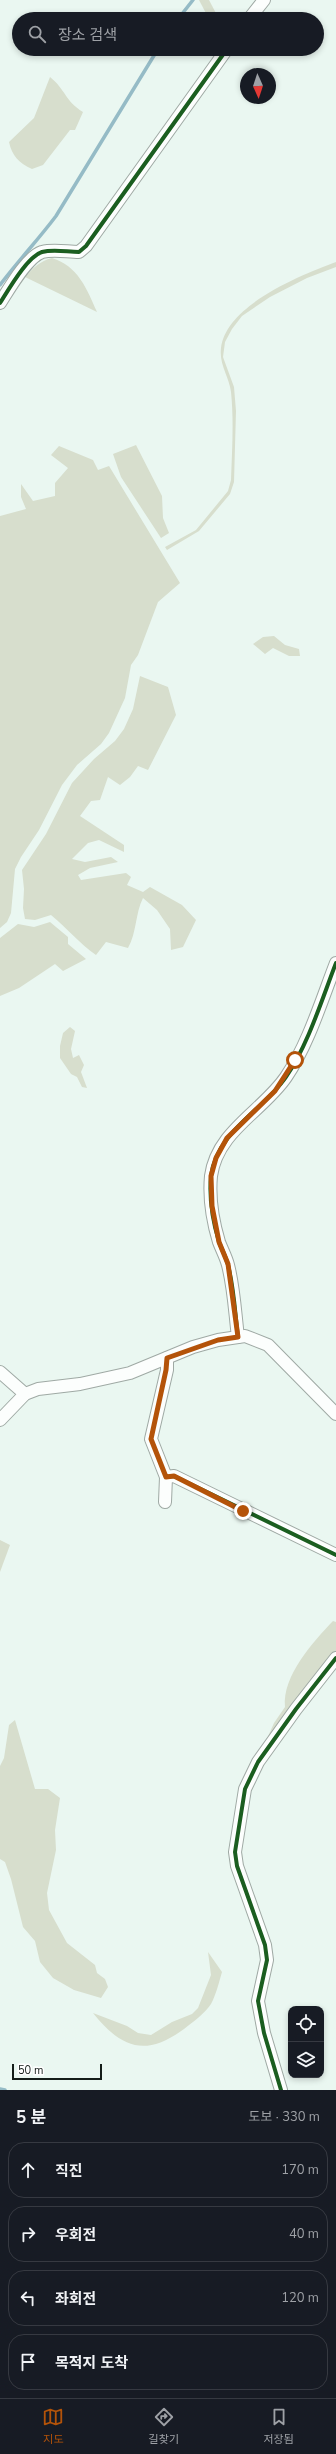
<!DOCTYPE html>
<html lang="ko">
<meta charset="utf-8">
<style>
:root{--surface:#171b24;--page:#20242c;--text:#f1f3f6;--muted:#9ea1a6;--line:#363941;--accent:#b45309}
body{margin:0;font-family:"Nunito Sans","Noto Sans KR",sans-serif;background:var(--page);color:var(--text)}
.controls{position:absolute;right:12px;bottom:12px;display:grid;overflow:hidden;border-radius:8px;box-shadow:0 2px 6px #0003}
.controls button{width:36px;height:36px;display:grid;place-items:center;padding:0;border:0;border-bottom:1px solid var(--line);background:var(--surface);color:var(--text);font:20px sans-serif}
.compass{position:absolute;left:240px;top:68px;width:36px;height:36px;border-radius:50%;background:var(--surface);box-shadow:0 2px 6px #0003;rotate:177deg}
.scale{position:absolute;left:12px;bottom:10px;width:90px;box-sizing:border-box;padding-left:4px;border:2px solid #141d19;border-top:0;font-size:11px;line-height:14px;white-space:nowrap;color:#141d19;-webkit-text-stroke:3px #fff;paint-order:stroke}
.stop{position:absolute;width:12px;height:12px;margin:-9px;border:3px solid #b45309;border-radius:50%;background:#fff}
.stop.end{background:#b45309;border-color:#fff;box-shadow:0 1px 4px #0008}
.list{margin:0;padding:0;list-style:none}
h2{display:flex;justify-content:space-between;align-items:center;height:52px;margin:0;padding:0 16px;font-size:17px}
h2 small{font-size:13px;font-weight:400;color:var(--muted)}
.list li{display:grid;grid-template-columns:26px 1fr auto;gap:12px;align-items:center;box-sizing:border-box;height:56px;margin:0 8px 8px;padding:0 8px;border:1px solid var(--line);border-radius:16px}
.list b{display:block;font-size:15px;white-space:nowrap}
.list em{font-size:13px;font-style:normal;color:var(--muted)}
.icon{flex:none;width:22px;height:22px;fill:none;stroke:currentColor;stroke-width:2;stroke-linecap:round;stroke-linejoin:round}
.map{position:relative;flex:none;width:336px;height:2090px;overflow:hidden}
.search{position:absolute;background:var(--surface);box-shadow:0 2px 6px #0003;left:12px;right:12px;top:12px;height:44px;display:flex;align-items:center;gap:10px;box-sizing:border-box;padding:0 14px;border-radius:22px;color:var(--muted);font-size:15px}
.sheet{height:308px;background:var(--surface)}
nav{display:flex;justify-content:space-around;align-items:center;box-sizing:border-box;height:56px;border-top:1px solid var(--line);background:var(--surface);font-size:11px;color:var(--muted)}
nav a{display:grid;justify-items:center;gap:2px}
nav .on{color:var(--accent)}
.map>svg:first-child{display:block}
.green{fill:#d7decd}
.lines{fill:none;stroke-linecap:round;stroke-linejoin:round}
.stream{stroke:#95bbc6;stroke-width:3.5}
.minor-casing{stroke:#9fa9a4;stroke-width:14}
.minor{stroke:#fcfefd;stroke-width:12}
.cycleway-casing{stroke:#fff;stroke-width:6}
.cycleway{stroke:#1b5e20;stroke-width:4}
.route{stroke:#b45309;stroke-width:5}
</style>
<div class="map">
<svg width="336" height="2090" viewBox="0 0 336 2090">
<rect width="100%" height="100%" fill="#eaf7f1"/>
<g class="green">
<path d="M199,0h10l10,19h-10z"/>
<path d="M50,77c16,13 15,24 33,35l-8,18h-5l-27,35 -11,4c-13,-6 -20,-13 -23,-27l25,-24z"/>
<path d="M52,258c26,8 35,31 45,54l-72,-35c8,-9 15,-16 27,-19z"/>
<path d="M336,262v5l-29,11 -37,19 -28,19 -10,13 -7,13 -2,15 11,30 2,24 -2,71 -4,12 -31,37 -32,19 -2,-3 31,-17 32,-39 3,-11c1,-29 3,-59 0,-88 -2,-16 -12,-27 -10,-44 5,-43 80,-73 115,-86z"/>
<path d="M136,445l26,51 1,22 6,15 -8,5 -40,-61 -8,-23z"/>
<path d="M59,446l34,14 5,10 11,-4 71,117 -22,19 -20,53 -7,10 -6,33 -16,35 -8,11 -24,21 -15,20 -23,45 -18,27 -6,12 -4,44 -4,9 -7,6v-412l26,-7 -5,-12v-13l12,17 22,-5v-13l13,-15 -17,-13z"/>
<path d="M274,636l11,9 14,4 1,7h-11l-16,-8 -8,6 -12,-10 10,-7z"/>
<path d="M140,676l28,11 8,28 -28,55 -10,-4 -8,11 -10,8 -12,-8 -8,23 -9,1 -11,15 44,29v7l-25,-12 -11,3 -16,16 13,3 26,-5 7,5 -28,6 -12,7 3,5 45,-7 5,4 -4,8 16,7 7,-5 32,18 14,15 -13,27 -12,3 -1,-21 -13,-19 -14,-12c-8,16 -6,34 -15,50l-22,-6 -10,13c-17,-12 -28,-26 -45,-40l-16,5 -10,-1 -2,-11 1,-19 -2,-19 24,-36 26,-51 22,-24 21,-18 9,-12 9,-20z"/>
<path d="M50,922l18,15v7l18,15 -23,12 -8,-7 -36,24 -19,8v-58l18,-14 16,3z"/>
<path d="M70,1027l5,4 -4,18 2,9 6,-3 5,10 -3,7 6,16 -5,-1 -5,-10 -6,-3 -11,-16v-12l3,-13z"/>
<path d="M0,1540l10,5 -10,27z"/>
<path d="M333,1621l3,1v32l-74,96 12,-27 11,-16c-3,-31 28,-65 48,-86z"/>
<path d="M15,1720l20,69h13l12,9 -5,32 1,20 -9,43 2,17 18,33 28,22 2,8 8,6 3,8 -7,11 -27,-8 -21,-12 -13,-16 -5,-21 -12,-14 -12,-48 -6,-17 -5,-3v-93l4,-8 5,-33z"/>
<path d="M208,1952l14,20c-3,10 -6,23 -11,32 -7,10 -18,18 -27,25 -38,28 -62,20 -91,-16l34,13 11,7 13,2 21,-13 20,-8 6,-6 13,-33z"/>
</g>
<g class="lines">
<g class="stream">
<path d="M178,19l15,-19"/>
<path d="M0,285c18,-24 38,-45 56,-69l102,-167"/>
<path d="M0,2089l5,1"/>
</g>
<g class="minor-casing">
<g id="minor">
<path d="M249,19l15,-19"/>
<path d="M0,303c9,-14 27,-46 42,-51 12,-3 25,0 37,0l7,-6 141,-197"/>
<path d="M238,1337c-3,-24 -4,-49 -10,-72 -2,-8 -6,-15 -9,-23 -6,-20 -10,-45 -8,-66 6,-45 52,-65 75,-99 22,-32 36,-78 50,-114"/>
<path d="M0,1372l25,22"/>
<path d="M0,1420l25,-26 13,-5 42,-5 50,-11 63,-26 25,-7 27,-4 23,9 68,69"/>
<path d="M166,1477l8,-1 162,79"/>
<path d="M165,1502l1,-25 -15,-38 16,-69v-12"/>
<path d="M281,2090l-17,-57 -6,-32 9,-41 -2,-15 -28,-79 -2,-14 10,-63 13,-27 38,-53 40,-51"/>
</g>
</g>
<use href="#minor" class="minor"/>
<g class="cycleway-casing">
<g id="cycleway">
<path d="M0,303c9,-14 27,-46 42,-51 12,-3 25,0 37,0l7,-6 141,-197"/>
<path d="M238,1337c-3,-24 -4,-49 -10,-72 -2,-8 -6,-15 -9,-23 -6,-20 -10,-45 -8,-66 6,-45 52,-65 75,-99 22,-32 36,-78 50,-114"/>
<path d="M166,1477l8,-1 162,79"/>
<path d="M281,2090l-17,-57 -6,-32 9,-41 -2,-15 -28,-79 -2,-14 10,-63 13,-27 38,-53 40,-51"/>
</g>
</g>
<use href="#cycleway" class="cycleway"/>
</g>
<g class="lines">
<path class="route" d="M243,1511l-69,-35 -8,1 -15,-38 15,-69 1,-12 51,-18 20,-3 -10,-73 -9,-22 -7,-36 -1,-30 5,-18 11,-20 48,-47 20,-31"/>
</g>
</svg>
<div class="controls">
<button><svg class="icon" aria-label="locate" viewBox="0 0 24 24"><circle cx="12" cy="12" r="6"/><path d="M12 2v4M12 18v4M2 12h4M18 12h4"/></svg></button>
<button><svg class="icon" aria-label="layers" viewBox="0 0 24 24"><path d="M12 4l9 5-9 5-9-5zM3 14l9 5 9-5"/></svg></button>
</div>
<svg class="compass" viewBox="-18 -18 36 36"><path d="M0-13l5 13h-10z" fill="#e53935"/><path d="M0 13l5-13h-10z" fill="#9ea1a6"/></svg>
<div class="scale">50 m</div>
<div class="stop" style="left:295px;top:1060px"></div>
<div class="stop end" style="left:243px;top:1511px"></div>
<div class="search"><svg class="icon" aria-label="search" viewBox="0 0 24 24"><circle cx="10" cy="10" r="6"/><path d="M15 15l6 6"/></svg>장소 검색</div>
</div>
<section class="sheet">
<h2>5 분<small>도보 · 330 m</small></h2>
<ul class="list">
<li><svg class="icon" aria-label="ahead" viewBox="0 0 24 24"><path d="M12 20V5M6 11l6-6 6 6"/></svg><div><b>직진</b></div><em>170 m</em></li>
<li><svg class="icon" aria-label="right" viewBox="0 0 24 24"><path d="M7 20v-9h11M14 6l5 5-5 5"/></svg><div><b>우회전</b></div><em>40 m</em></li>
<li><svg class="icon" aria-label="left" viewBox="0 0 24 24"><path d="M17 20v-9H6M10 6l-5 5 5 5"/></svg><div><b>좌회전</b></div><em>120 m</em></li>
<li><svg class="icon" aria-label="arrive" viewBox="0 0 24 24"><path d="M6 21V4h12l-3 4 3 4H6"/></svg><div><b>목적지 도착</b></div></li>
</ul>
</section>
<nav>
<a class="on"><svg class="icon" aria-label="map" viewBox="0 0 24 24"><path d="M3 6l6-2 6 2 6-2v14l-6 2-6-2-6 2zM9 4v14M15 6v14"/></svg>지도</a>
<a><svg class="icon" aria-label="directions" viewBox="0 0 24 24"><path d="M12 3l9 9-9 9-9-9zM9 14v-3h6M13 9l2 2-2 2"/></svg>길찾기</a>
<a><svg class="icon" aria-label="saved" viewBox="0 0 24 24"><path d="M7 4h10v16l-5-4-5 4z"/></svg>저장됨</a>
</nav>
